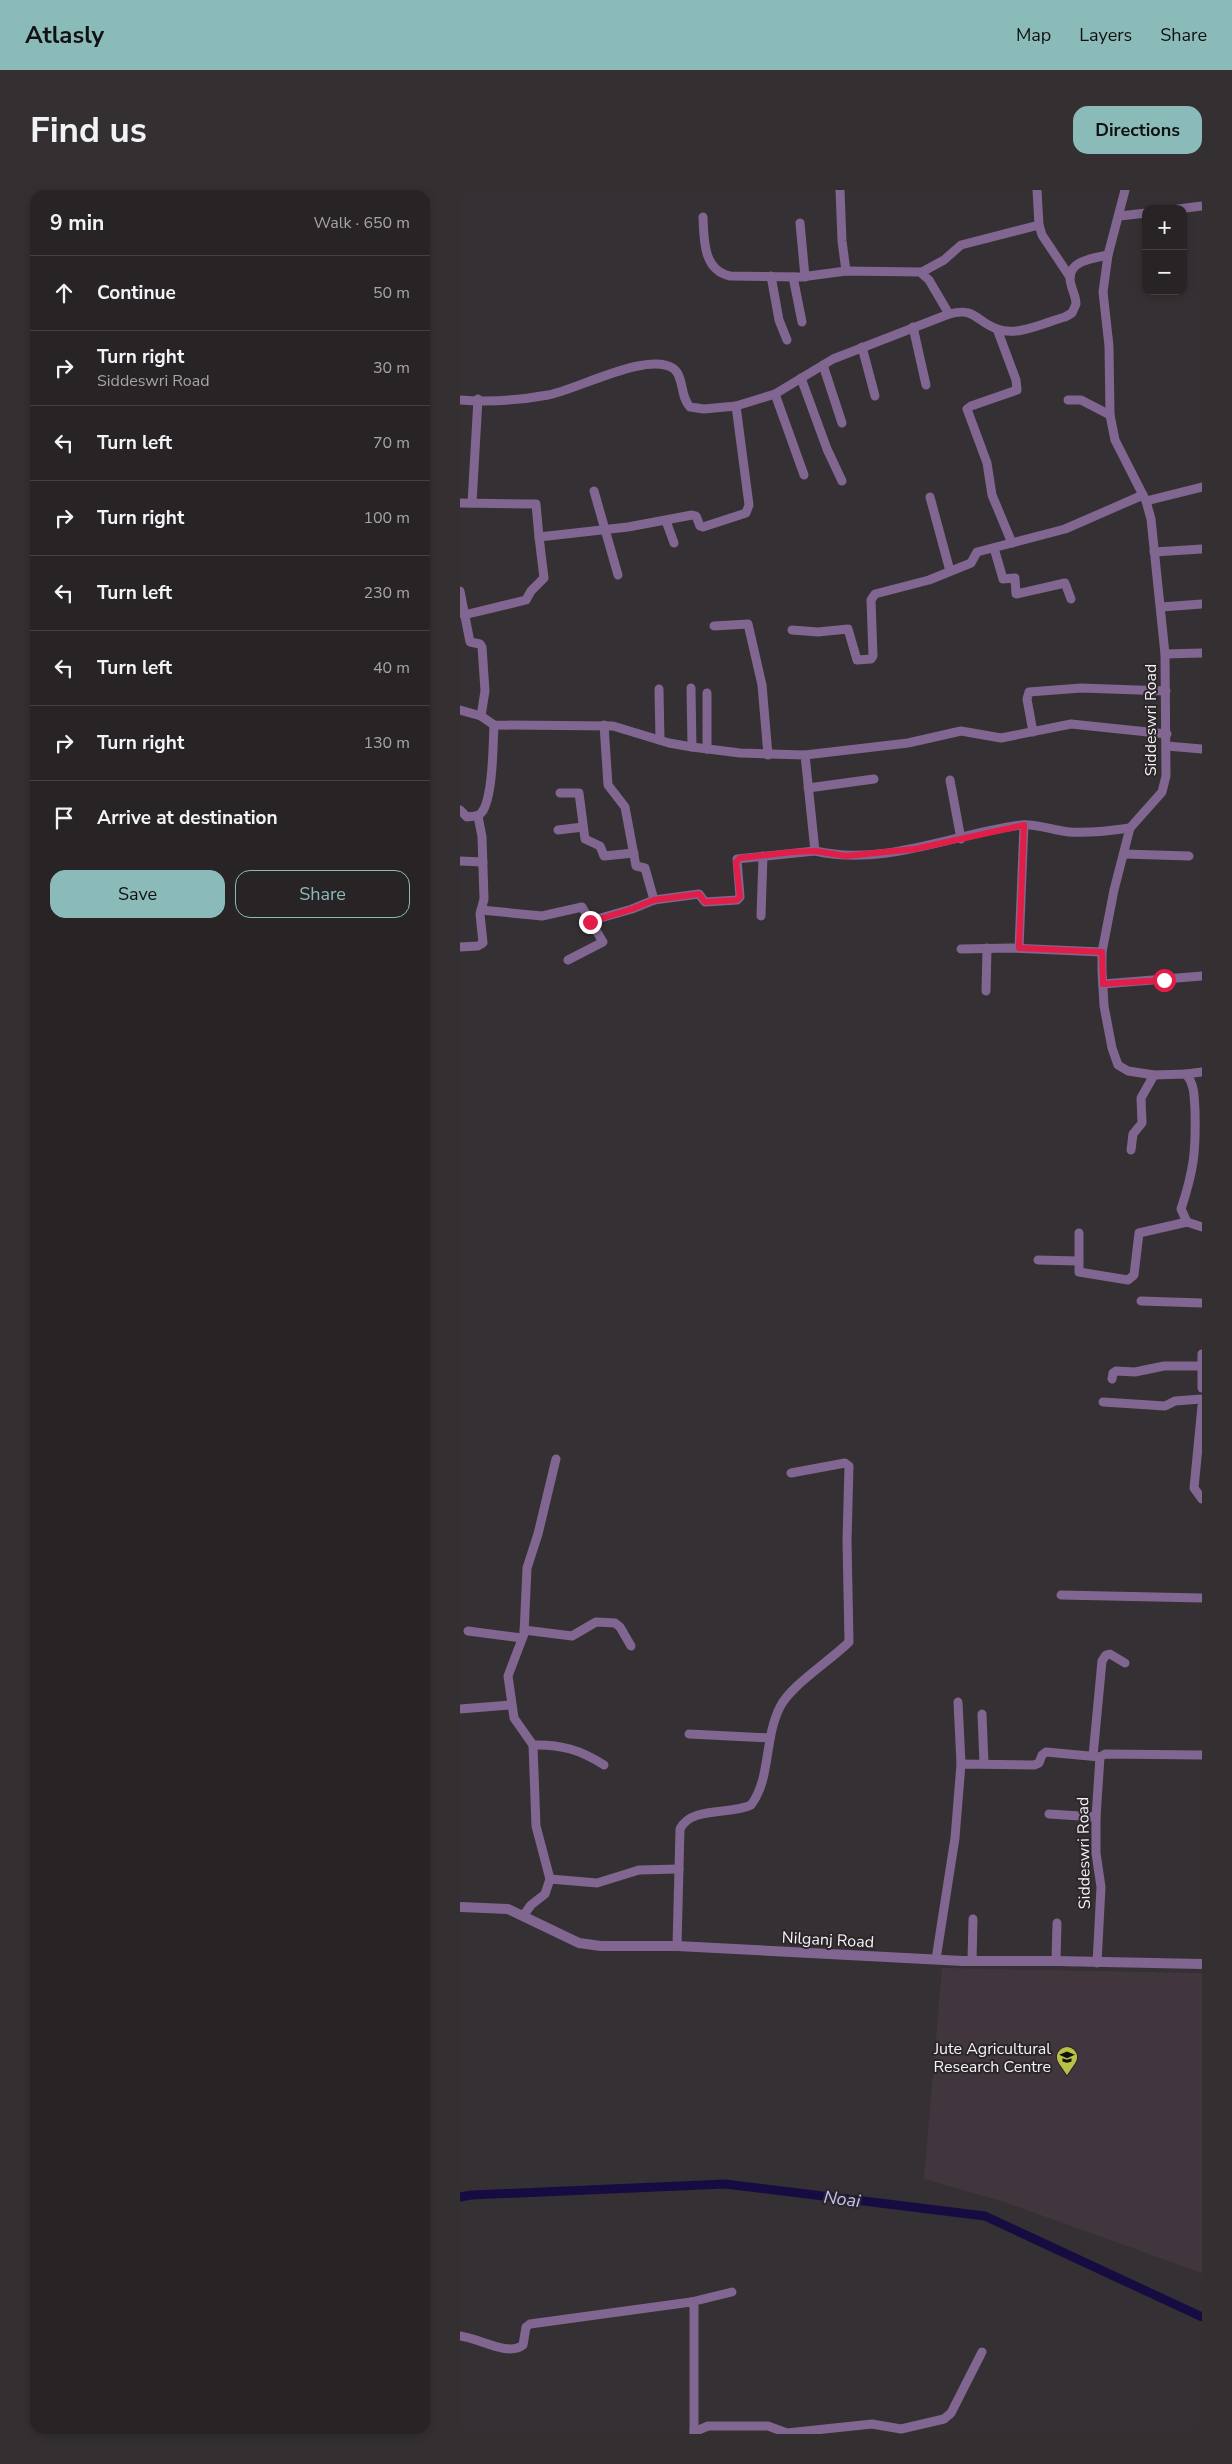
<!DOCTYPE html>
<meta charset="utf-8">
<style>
:root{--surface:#282426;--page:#343032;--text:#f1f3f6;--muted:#a5a4a7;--line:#444143;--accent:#8bbbb9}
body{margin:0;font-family:"Nunito Sans",sans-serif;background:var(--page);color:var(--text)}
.controls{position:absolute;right:15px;top:15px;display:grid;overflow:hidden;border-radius:10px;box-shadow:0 2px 8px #0003}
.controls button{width:45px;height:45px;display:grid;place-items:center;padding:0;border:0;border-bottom:1px solid var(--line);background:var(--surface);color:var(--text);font:25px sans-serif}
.stop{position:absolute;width:15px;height:15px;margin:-11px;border:4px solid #e11d48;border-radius:50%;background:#fff}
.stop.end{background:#e11d48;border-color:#fff;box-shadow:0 1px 5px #0008}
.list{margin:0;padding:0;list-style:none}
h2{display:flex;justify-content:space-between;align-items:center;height:65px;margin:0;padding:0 20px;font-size:21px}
h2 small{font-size:16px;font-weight:400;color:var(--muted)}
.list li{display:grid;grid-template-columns:32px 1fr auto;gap:15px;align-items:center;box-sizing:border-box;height:75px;padding:0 20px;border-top:1px solid var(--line)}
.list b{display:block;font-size:19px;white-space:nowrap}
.list p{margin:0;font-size:16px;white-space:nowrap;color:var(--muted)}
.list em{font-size:16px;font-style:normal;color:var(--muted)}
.actions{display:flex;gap:10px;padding:15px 20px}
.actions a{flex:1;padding:11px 0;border:1px solid var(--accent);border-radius:15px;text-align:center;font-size:18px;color:var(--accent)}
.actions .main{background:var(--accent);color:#111}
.icon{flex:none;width:28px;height:28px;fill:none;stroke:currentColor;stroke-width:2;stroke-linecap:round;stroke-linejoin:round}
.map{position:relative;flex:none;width:742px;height:2244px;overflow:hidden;border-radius:15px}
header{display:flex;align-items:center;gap:30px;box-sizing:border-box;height:70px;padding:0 25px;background:var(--accent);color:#111}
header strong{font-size:24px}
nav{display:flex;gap:28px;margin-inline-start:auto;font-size:18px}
.intro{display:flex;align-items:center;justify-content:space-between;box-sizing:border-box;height:120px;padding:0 30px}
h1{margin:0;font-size:35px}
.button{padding:12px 22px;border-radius:15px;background:var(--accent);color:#111;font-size:18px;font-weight:700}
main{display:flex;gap:30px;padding:0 30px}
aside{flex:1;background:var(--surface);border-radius:15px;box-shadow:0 2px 8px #0003}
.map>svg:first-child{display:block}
.built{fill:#41363d}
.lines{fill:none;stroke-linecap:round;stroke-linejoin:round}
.canal{stroke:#170c41;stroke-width:9}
.minor{stroke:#806690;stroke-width:9}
.tertiary{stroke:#806690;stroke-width:10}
.route{stroke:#e11d48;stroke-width:6}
.labels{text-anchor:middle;stroke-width:4;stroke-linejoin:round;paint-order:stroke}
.street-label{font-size:16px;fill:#f6f3f5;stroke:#2b2629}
.poi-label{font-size:16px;fill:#f6f3f5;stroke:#2b2629;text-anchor:end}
.water-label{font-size:18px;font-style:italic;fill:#c1c0f6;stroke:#2b2629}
</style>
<header>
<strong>Atlasly</strong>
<nav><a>Map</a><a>Layers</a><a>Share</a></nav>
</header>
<div class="intro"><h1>Find us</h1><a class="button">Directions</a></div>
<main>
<aside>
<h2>9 min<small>Walk · 650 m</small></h2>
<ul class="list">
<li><svg class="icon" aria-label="ahead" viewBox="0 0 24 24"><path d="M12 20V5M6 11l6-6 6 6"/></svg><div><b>Continue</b></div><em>50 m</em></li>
<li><svg class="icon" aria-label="right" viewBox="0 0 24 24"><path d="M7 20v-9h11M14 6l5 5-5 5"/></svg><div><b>Turn right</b><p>Siddeswri Road</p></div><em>30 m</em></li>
<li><svg class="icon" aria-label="left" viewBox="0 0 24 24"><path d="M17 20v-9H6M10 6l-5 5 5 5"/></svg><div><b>Turn left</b></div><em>70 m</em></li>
<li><svg class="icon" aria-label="right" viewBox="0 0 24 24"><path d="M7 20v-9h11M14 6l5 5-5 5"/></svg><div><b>Turn right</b></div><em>100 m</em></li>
<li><svg class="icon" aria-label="left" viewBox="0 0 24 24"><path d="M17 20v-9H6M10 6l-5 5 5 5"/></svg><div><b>Turn left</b></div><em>230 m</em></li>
<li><svg class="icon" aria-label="left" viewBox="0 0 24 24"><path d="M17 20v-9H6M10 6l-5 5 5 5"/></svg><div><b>Turn left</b></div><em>40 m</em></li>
<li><svg class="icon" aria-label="right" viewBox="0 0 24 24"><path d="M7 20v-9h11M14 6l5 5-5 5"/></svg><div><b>Turn right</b></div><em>130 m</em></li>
<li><svg class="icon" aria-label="arrive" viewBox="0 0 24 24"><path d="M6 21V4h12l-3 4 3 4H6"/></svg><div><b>Arrive at destination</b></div></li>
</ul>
<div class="actions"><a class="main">Save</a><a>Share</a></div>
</aside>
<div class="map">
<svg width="742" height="2244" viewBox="0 0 742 2244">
<rect width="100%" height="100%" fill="#353033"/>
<path class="built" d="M482,1778l260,5v300l-201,-72 -77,-22z"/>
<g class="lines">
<path class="canal" d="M0,2007l11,-2 254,-11 260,32 217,101"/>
<g class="minor">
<path d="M380,0l2,51 4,30"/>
<path d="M577,0l2,35 3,10 28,42"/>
<path d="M665,0l-17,65 -5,37 6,54 1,69 5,25 31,61 5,18 14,135 1,122 -4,16 -32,36 -16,62 -12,62v19l2,35 8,42 6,17 10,6 26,4 32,-1c9,11 8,22 9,36 1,41 -1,60 -14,99l6,13 15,5"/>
<path d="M718,19l24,-3"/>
<path d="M660,26l26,-3"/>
<path d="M243,27c1,23 0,53 27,59l71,1 45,-6 74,1 9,8 20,34"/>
<path d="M340,33l5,54"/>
<path d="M462,82l22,-12 17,-15 78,-20"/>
<path d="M311,86l8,44 8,20"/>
<path d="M333,87l9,45"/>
<path d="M453,137l13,58"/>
<path d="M537,139l19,51 1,10 -46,16 -4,3 20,54 5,32 20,48"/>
<path d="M402,157l13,49"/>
<path d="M363,175l19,58"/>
<path d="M341,188l26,71 15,32"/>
<path d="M315,204l29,81"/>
<path d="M0,210c28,2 61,0 88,-5 29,-5 101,-45 126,-26 10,8 6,28 16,38l14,2 32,-3 39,-12 58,-35 116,-45c27,-7 26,7 48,15 20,8 49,-7 68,-12l7,-4 4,-9c0,-9 -6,-17 -6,-26 0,-18 25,-20 38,-23"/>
<path d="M608,210h13l29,15"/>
<path d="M134,301l24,84"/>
<path d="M470,307l20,74"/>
<path d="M686,311l56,-14"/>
<path d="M0,313l76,1 3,33 89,-10 64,-12 4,1 4,10 3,1 43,-14 3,-8 -13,-99"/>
<path d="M12,313l6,-104"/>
<path d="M206,331l8,22"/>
<path d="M534,358l9,31 12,-1 1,16 49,-11 6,16"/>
<path d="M694,362l48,-3"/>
<path d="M0,401l10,51 10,2 2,3 3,44 -4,25"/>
<path d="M701,417l41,-3"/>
<path d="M4,425l62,-15 5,-9 13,-13 -5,-41"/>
<path d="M254,436l34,-2 14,61 6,70"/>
<path d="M332,440l26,2 30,-3 9,31 14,-1 2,-3 -2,-56 4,-6 54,-14 42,-17 6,-11 88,-23 78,-34"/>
<path d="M705,464l37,-1"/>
<path d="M231,498l1,59"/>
<path d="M199,499l1,51"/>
<path d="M0,520l21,6 13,9 119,1 56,17 23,4 48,6 65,2 10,96c70,16 138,-17 206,-26 15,-2 33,6 48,7 21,1 41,-1 61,-4"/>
<path d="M144,535l4,60 17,22 11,59 9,2 9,32 45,-6 6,8 32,-2 3,-3 -3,-38 78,-8"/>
<path d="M573,542l-6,-33 2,-7 52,-4 85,3"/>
<path d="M707,556l35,3"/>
<path d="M247,559v-56"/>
<path d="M345,565l103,-12 53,-12 40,7 70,-14 96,10"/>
<path d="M490,590l11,59"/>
<path d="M348,598l66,-9"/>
<path d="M100,603h19l6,46 15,7 4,10 30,-3"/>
<path d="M0,620l7,7c5,-1 12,0 15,-5 11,-15 11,-67 12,-87"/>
<path d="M98,640l25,-3"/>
<path d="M664,664l65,2"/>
<path d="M0,671l23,1"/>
<path d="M21,720l61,6 40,-9 21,35 -35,18"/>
<path d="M301,726l2,-60"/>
<path d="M130,731l42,-12 22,-9"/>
<path d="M0,757l18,-1 5,-3 -3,-29 4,-15 -2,-62 -4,-21"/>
<path d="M559,758l5,-123"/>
<path d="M501,759l50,-1 91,4"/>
<path d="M643,794l99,-8"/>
<path d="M526,801l1,-43"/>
<path d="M726,884l16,-2"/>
<path d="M671,960l2,-16 9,-11 -1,-25 13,-23"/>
<path d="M619,1043v39l49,8 6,-5 5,-42 48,-11"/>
<path d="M578,1070l40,1"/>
<path d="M681,1111l61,2"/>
<path d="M742,1164v34"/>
<path d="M652,1189l1,-6 3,-2 19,1 29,-6h37"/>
<path d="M643,1212l62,4 10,-5 27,-2"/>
<path d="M742,1216l-8,82 8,11"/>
<path d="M601,1405l141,3"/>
<path d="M64,1440l48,6 24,-14 19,1 5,4 11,19"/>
<path d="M8,1441l54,7"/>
<path d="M498,1512l3,62"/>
<path d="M0,1519l51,-4"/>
<path d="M522,1524l2,50"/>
<path d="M229,1544l81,4"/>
<path d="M73,1555c27,-1 48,5 71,20"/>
<path d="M633,1566l9,-95 4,-6 4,-1 15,9"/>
<path d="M589,1624l47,3"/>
<path d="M90,1689l47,4 42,-13 40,-1"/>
<path d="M63,1726l8,-11 14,-11 5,-15 -14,-53 -3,-81 -19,-27 -6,-42 16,-42 3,-66 11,-34 18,-75"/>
<path d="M217,1756l3,-117c11,-23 51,-14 71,-24 20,-26 13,-67 29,-98 11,-22 50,-46 69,-65l-2,-101 2,-75 -4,-3 -54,10"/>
<path d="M476,1769l19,-121 6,-74 73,1 5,-2 3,-8 4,-3 54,5"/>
<path d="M512,1771l1,-42"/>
<path d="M596,1771l1,-38"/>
<path d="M637,1773l4,-76 -5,-34v-36l4,-60 5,-3 97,1"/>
<path d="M231,2112l41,-10"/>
<path d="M0,2146c19,2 48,21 63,9l3,-18 4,-3 161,-22 3,4v128"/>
<path d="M234,2242l14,-6h60l19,7 85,-9 29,5 43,-10 7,-6 31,-61"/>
</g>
<path class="tertiary" d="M0,1717l48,2 71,34 22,3h76l286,15h93l146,3"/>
</g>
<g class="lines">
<path class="route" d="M130,732l42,-13 22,-9 45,-6 6,8 32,-2 3,-3 -4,-35 4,-4 53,-6 22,-1 31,5 69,-7 109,-24 -5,123 83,4 1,32 61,-4"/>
</g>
<defs>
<g id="university-pin" transform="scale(1.125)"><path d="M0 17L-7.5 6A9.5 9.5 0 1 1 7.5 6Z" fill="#bac046" stroke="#2b2629"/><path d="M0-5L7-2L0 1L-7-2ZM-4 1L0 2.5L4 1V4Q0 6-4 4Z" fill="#111"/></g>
</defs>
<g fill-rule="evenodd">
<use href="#university-pin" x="607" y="1867"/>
</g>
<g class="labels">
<g class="street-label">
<text transform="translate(690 530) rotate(-90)" y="6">Siddeswri Road</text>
<text transform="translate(623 1663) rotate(-91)" y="6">Siddeswri Road</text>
<text transform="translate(368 1749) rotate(3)" y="6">Nilganj Road</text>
</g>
<g class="poi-label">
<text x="591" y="1864">Jute Agricultural<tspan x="591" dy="18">Research Centre</tspan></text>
</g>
<g class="water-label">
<text transform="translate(382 2009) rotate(7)" y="6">Noai</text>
</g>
</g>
</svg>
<div class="controls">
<button>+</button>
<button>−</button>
</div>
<div class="stop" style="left:704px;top:790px"></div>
<div class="stop end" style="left:130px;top:732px"></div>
</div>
</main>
